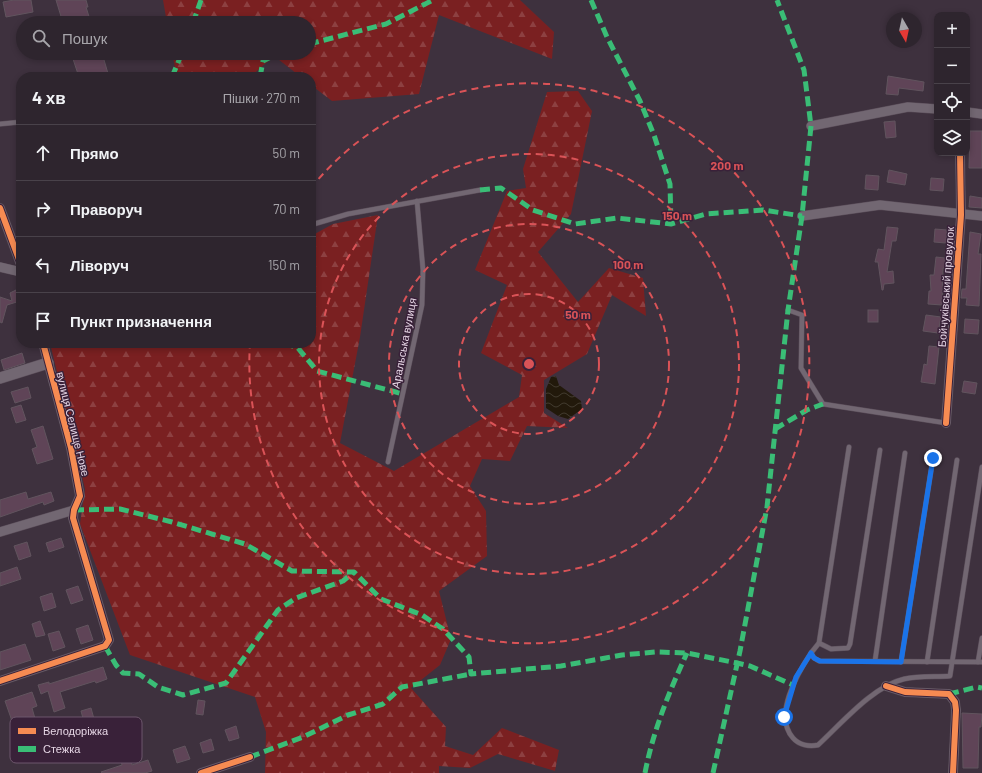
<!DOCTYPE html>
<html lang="uk">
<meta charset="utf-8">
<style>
:root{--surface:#2e252e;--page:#362d36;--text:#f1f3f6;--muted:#a7a5aa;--line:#49424a}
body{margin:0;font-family:Barlow,sans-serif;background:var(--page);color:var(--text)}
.controls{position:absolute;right:12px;top:12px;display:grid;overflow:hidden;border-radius:8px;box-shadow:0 2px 6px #0003}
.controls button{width:36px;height:36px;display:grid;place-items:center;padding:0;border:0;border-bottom:1px solid var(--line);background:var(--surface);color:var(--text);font:20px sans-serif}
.compass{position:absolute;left:886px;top:12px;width:36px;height:36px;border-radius:50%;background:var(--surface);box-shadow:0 2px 6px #0003;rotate:171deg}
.stop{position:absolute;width:12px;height:12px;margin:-9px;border:3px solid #1a73e8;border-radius:50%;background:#fff}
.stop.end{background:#1a73e8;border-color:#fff;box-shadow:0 1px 4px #0008}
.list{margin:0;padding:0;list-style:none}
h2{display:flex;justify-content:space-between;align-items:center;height:52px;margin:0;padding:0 16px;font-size:17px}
h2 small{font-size:13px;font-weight:400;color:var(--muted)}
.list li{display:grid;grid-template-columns:26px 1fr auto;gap:12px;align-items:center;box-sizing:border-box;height:56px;padding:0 16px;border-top:1px solid var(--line)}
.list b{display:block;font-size:15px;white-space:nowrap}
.list em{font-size:13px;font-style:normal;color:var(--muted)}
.icon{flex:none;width:22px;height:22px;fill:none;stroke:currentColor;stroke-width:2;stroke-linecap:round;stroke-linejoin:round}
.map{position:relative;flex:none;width:982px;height:773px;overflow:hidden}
.search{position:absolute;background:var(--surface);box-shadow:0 2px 6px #0003;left:16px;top:16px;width:300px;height:44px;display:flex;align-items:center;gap:10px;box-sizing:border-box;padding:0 14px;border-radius:22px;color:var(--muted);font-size:15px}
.panel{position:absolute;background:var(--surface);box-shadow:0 2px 6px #0003;left:16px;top:72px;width:300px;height:276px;border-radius:16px}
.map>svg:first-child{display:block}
.forest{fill:url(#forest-firs)}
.water{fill:url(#water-waves)}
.building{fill:#5f4457;stroke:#61545e}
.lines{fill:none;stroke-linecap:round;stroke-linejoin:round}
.service-casing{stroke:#5b4e5a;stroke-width:5.5}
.minor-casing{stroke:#5b4e5a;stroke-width:10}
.tertiary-casing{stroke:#5b4e5a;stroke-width:12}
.service{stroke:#726772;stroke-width:4.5}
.minor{stroke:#726772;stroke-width:9}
.tertiary{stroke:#726772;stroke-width:11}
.quiet{stroke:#3abd76;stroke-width:5;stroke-dasharray:10 5;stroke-linecap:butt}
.cycleway-casing{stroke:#392139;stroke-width:8}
.cycleway{stroke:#f68b52;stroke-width:6}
.route{stroke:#1a73e8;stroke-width:5}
.ring{fill:none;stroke:#da5357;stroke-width:2;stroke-dasharray:7 5}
.labels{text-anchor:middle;stroke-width:3;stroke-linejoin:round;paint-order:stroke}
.street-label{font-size:11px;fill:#e5d5e4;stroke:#392139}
.key{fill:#392139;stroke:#6d576c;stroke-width:1}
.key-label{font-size:11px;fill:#e5d5e4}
.centre{fill:#da5357;stroke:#392139;stroke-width:2}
.ring-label{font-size:12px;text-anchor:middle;font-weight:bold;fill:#da5357;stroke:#392139;stroke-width:3;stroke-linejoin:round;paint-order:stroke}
</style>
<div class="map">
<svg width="982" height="773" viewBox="0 0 982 773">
<defs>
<pattern id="forest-firs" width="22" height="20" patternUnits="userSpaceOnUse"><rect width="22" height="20" fill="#7a2021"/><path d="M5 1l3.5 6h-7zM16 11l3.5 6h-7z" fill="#8d4041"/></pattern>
<pattern id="water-waves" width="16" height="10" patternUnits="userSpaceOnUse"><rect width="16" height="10" fill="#22190b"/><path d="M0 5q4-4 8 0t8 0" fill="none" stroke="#423a2e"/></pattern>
</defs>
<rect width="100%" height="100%" fill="#3e313e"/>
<g class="forest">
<path d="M163,0h357l34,32 -2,27 -113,-44 -20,79 -87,7 -21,-16v-8h-10l-27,-21 -24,21h-73l-5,-24h137v-30h-142z"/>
<path d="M578,91l14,20 -21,103 -33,38 40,50 31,-34 34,10 3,38 -34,-21 -25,59 -43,26v33l24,15 -41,-2 -17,35 -28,-2 -12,27 16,25 1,45 -48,35 12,48 -11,26 -29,23 35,39 -1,19 28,9 29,-27 57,22 -4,21 -57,-17 -28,14 -31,-2v7h-174l1,-41 -11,-35 -125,-42 -50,-131 5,-35 -35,-146h261v-107l22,-12 45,-9 -18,122 -20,106 54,28 125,-74 3,-22 -41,-22 26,-68 -32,-15 32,-79 19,-3 -3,-19 24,-77z"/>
</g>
<path class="water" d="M556,376l3,9 22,16 1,8 -14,10 -10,-3 -12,-8v-19l5,-12z"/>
<g class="building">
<path d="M14,0h17l2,12 -27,5 -3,-15z"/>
<path d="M56,0h30l2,7h-2l5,16h-28z"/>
<path d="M71,53h31l7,24h-30z"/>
<path d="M888,76l36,6 -1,9 -24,-3 -1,7 -12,-1z"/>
<path d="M895,121l1,16 -10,1 -2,-16z"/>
<path d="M970,131h12v37h-13z"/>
<path d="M889,170l18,4 -2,11 -18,-3z"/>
<path d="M866,175l13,1 -1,14 -13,-1z"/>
<path d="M931,178l13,1 -1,12 -13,-1z"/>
<path d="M970,196l12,2v10l-13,-1z"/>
<path d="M887,227l11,1 -2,13h-4l-5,31 6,-1 1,12 -10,1 -1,6h-1l-4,-28h-3l3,-13 6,1z"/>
<path d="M935,229l12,1 -1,13 -12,-1z"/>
<path d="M970,232l11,2 -3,20h3l-2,52 -13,-1 1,-7h-6l1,-9h4z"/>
<path d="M936,257l9,1v10h-2l-1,37 -14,-1 1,-13h2l-1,-16h4z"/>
<path d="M16,290l4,11 -13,4 -5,18 -2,-1v-25l12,4 -2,-8z"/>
<rect x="868" y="310" width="10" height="12"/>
<path d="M926,315l15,2 -3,16 -15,-2z"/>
<path d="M965,319l14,1 -1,14 -14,-1z"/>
<path d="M929,346l10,1 -4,37 -14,-2 3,-18 3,1z"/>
<path d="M22,353l3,10 -21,7 -3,-10z"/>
<path d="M964,381l13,2 -2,11 -13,-2z"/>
<path d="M28,387l3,11 -16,5 -4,-11z"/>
<path d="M21,405l5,15 -10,3 -5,-15z"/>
<path d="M43,426l10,33 -16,5 -5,-15 5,-2 -6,-17z"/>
<path d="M26,492l2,7 23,-7 3,9 -10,4 -1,-3 -43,15v-17z"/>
<path d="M61,538l3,9 -15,5 -3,-9z"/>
<path d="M27,542l4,14 -12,4 -5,-14z"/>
<path d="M17,567l4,12 -21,7v-13z"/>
<path d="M78,586l5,14 -12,4 -5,-14z"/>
<path d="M52,593l4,14 -12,4 -4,-14z"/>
<path d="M40,621l5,14 -9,2 -4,-13z"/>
<path d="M88,625l5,15 -12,4 -5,-15z"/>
<path d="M59,631l6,16 -12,4 -5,-17z"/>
<path d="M25,644l6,16 -31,10v-18z"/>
<path d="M103,667l4,12 -11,4 -1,-2 -35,11 5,16 -11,4 -6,-21 -7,3 -3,-9 11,-3v2z"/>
<path d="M32,692l5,14 -5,2 4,14 -7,2 -3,-7 -14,4 -7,-20z"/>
<path d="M198,700l7,1 -2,14 -7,-1z"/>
<path d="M91,708l3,11 -10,3 -3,-11z"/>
<path d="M962,713l20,1 -1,13h-2l-1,41h-15z"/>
<path d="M236,726l3,12 -10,3 -4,-11z"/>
<path d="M211,739l3,11 -11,3 -3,-10z"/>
<path d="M185,746l5,13 -13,4 -4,-13z"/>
<path d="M130,757l2,8 16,-5 4,11 -7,2h-43l-1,-1 21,-7 -1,-5z"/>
</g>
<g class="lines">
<g class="service-casing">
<g id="service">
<path d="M0,124l21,-2"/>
<path d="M311,223l3,1 34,-10 132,-24"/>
<path d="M788,310l14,5 -1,53 22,36 123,19"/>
<path d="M849,447l-30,196 -8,10 3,5 5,3 163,1"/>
<path d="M388,462l34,-157 1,-35 -6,-69"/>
<path d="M819,643l12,6 17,-1 2,-4 30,-194"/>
<path d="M811,653c-14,21 -38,63 -18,85 6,7 16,9 25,7 23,-21 55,-59 86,-66 14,-3 31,-2 46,-3l32,-209"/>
<path d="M875,661l30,-208"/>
<path d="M901,662l32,-204"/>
<path d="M927,662l30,-202"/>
<path d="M978,662l4,-24"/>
</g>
</g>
<g class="minor-casing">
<g id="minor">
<path d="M967,112l15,2"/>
<path d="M811,126l97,-19 29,2"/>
<path d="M0,208l21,57"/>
<path d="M802,216l78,-11 102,11"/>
<path d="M0,267l21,5"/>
<path d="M946,423l15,-208 -1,-62"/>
<path d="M0,532l74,-22"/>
<path d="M0,681l105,-35 4,-6 -36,-122 1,-8 6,-14 -9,-48 -28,-105"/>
<path d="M886,686l19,6 44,2 6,8 1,8 -3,63"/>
<path d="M201,773l49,-16"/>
</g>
</g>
<g class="tertiary-casing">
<path id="tertiary" d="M0,378l48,-15"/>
</g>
<use href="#service" class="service"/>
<use href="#minor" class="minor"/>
<use href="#tertiary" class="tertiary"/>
<g class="quiet">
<path d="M591,0l16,37 33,64 14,34 16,49 1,40"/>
<path d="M193,23l8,-23"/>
<path d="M309,44l77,-20 47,-24"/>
<path d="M172,77l10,-24"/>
<path d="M260,77l3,-16 16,-8"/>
<path d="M480,190l21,-2 32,22 42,14 42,-6 54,6 35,-10 57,-4 39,6"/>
<path d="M284,343l14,5 19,23 86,23"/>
<path d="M775,429l32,-19 16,-6"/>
<path d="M74,510l46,-1 52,13 73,22 47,27 62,1 27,27 41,16 21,14 26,28 2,17 90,-8 61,-11 34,-3 31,1 50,10 13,3 43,19"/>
<path d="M105,646l11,19 7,8 16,1 19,13 25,8 43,-12 52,-73 18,-12 47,-17 11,-9"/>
<path d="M949,694l28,-7 5,1"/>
<path d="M250,757l53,-20 45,-22 35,-11 19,-17 69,-13"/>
<path d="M645,773c8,-42 24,-81 42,-120"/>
<path d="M713,773l27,-122 27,-144 21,-197 14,-94 9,-90 -7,-56 -27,-70"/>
</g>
<g class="cycleway-casing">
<g id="cycleway">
<path d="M0,208l21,57"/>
<path d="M946,423l15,-208 -1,-62"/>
<path d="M0,681l105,-35 4,-6 -36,-122 1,-8 6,-14 -9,-48 -28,-105"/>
<path d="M886,686l19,6 44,2 6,8 1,8 -3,63"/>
<path d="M201,773l49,-16"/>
</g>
</g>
<use href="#cycleway" class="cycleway"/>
</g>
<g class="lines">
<path class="route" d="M784,717l12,-40 15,-24 3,5 6,3 81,1 32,-204"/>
</g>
<g class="ring">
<circle cx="529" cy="364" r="70"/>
<circle cx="529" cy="364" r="140"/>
<circle cx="529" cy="364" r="210"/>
<path d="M311 188A280 280 0 1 1 250 344"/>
</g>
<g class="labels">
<g class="street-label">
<text transform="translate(946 287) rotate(-86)" y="4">Бойчуківський провулок</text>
<text transform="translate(404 343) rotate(-79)" y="4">Аральська вулиця</text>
<text transform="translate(73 424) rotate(76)" y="4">вулиця Селище Нове</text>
</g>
</g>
<rect x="10" y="717" width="132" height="46" rx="6" class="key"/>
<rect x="18" y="728" width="18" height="6" fill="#f68b52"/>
<rect x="18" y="746" width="18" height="6" fill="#3abd76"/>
<g class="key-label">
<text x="43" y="735">Велодоріжка</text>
<text x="43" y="753">Стежка</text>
</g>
<circle cx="529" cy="364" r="6" class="centre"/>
<g class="ring-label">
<text x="727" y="170">200 m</text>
<text x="677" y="220">150 m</text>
<text x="628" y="269">100 m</text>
<text x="578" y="319">50 m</text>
</g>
</svg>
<div class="controls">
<button>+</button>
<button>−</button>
<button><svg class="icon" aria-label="locate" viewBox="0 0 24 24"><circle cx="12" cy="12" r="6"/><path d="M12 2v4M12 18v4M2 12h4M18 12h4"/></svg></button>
<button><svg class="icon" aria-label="layers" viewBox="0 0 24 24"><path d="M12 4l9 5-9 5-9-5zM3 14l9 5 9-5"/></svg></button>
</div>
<svg class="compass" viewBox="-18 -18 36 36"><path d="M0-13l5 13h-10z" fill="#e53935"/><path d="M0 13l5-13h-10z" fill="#a7a5aa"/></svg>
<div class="stop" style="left:784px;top:717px"></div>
<div class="stop end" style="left:933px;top:458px"></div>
<div class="search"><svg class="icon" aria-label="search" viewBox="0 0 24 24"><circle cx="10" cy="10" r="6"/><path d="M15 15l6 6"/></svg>Пошук</div>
<section class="panel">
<h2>4 хв<small>Пішки · 270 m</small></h2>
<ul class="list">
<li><svg class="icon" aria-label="ahead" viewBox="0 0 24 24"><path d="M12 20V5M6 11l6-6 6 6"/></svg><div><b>Прямо</b></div><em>50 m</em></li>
<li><svg class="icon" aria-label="right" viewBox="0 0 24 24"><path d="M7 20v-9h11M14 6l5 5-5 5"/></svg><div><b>Праворуч</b></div><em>70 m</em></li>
<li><svg class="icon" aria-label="left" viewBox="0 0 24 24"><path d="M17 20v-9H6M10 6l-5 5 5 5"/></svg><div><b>Ліворуч</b></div><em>150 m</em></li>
<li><svg class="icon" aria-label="arrive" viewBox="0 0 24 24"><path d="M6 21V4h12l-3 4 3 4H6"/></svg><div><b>Пункт призначення</b></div></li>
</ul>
</section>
</div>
